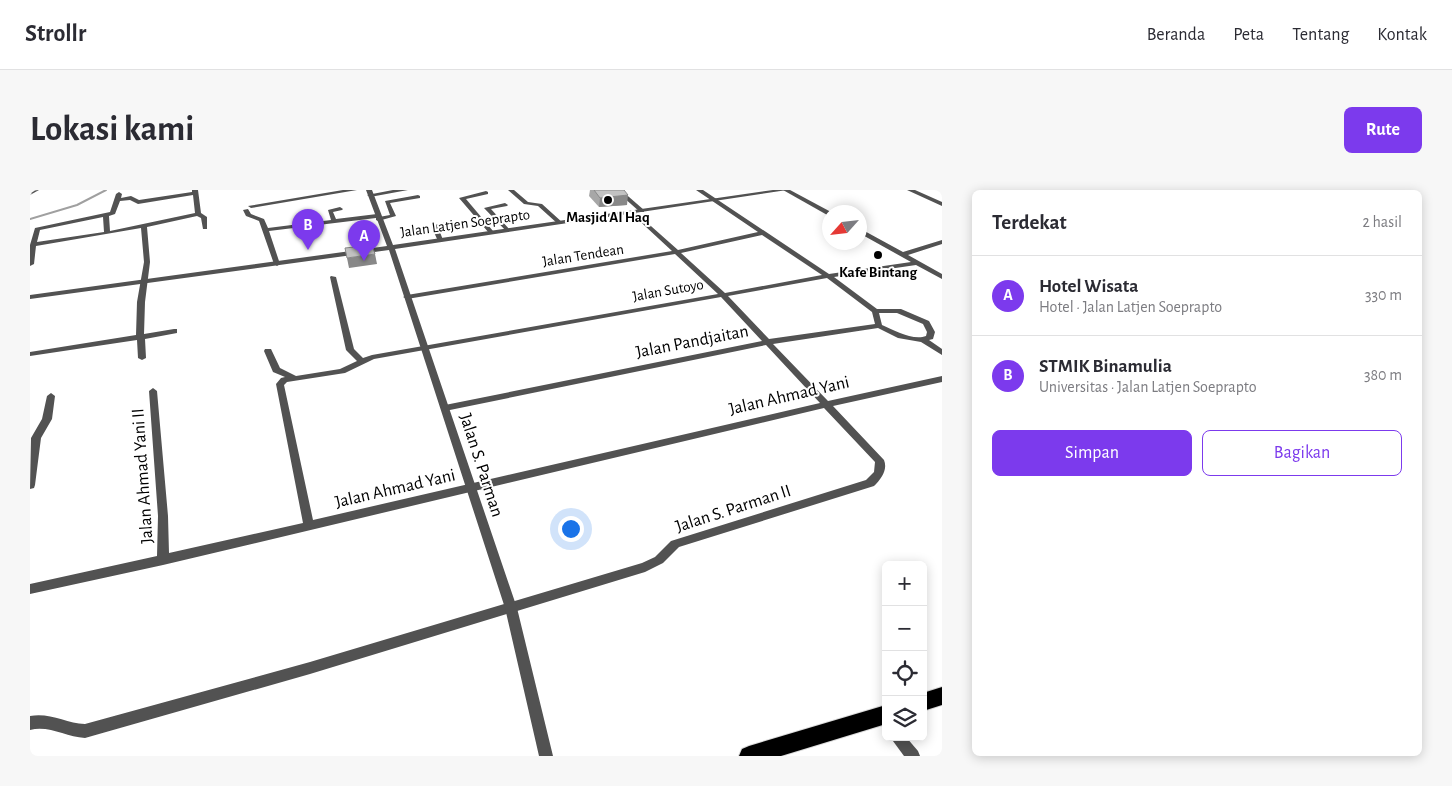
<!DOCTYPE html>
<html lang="id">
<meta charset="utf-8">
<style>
:root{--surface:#fff;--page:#f7f7f7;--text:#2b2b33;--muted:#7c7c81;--line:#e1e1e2;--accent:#7c3aed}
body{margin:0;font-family:"Alegreya Sans",sans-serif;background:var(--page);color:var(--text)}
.controls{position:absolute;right:15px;bottom:15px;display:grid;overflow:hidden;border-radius:8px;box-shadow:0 2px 12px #0003}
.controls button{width:45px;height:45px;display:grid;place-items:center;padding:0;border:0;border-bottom:1px solid var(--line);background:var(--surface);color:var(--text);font:25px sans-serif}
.compass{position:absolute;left:792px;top:15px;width:45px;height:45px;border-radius:50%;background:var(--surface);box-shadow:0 2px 12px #0003;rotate:243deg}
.you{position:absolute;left:540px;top:338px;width:18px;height:18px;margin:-12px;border:4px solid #fff;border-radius:50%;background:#1a73e8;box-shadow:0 0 0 8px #1a73e833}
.badge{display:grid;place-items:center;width:32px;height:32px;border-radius:50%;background:var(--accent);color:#fff;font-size:16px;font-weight:700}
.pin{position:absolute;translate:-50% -41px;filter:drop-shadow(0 1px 2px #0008)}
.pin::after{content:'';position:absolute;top:26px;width:18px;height:15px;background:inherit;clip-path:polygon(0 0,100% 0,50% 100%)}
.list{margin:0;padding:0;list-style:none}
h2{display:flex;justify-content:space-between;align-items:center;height:65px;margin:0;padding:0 20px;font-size:21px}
h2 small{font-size:16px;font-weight:400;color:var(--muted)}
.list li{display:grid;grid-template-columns:32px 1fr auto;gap:15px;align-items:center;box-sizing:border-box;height:80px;padding:0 20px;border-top:1px solid var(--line)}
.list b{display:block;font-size:19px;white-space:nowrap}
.list p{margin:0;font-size:16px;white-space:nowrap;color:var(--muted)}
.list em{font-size:16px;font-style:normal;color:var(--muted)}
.actions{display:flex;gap:10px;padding:15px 20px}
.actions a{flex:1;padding:11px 0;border:1px solid var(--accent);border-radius:8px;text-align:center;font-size:18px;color:var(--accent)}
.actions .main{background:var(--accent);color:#fff}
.icon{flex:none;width:28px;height:28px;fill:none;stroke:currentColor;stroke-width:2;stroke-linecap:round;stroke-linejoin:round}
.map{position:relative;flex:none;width:912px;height:566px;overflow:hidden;border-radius:8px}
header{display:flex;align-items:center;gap:30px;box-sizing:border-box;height:70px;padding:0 25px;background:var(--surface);border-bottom:1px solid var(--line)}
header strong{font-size:24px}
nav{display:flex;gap:28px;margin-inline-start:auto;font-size:18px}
.intro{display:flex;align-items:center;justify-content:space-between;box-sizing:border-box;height:120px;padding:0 30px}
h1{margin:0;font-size:35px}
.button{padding:12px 22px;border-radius:8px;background:var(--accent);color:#fff;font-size:18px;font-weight:700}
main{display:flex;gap:30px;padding:0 30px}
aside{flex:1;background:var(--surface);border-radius:8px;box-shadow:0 2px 12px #0003}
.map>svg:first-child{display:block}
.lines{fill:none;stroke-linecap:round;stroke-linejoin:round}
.stream{stroke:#a0a0a0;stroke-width:2}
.trunk-casing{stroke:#dbdbdb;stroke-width:2}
.minor{fill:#525252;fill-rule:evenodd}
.tertiary{fill:#525252;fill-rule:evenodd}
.trunk{fill:#000;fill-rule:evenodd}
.wall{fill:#a7a7a7}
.shaded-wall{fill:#888}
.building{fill:#c2c2c2;stroke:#888}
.poi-dot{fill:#000;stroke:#fff;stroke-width:2}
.labels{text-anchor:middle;stroke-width:4;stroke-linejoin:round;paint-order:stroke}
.far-poi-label{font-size:15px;font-weight:bold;fill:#000;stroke:#fff}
.far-street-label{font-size:15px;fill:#000;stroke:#fff}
.street-label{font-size:18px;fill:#000;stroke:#fff}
</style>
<header>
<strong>Strollr</strong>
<nav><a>Beranda</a><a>Peta</a><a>Tentang</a><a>Kontak</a></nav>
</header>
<div class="intro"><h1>Lokasi kami</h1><a class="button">Rute</a></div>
<main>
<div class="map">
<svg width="912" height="566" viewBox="0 0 912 566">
<rect width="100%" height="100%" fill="#fff"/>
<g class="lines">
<path class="stream" d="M0,29l47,-14 29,-15"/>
<g class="trunk-casing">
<g id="trunk">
<path d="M912,497v18l-19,6v-18z"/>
<path d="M856,515v19l-105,32h-42l3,-7 7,-3z"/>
</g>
</g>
<g class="minor">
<path d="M2,0h7l-9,5v-4z"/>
<path d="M162,0h6l3,23 6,4v12h-4l-2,-11 -4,-2 -50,11 3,35 -5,40 -1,32 30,-5h3v4l-32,6 1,19 -4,2 -4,-2 -1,-18 -107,16v-4l106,-17 1,-33 7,-40 -3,-34 -105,18 -2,18 -4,2v-21l5,-17 75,-16 6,-18 3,-2 3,2 -1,4 10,-2 8,4 53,-8zM163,5l2,18 -85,18 -1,-15 6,-2 5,-13 10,-1 8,4zM73,27l1,15 -67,10 3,-12z"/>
<path d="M313,0h14l-106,18 -3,-2z"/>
<path d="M363,0h15l-38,7 -3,-2z"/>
<path d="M478,0h6l14,12 14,2 21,19 -5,1 -20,-18 -14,-2z"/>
<path d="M585,0h6l23,20v2h-4z"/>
<path d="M666,0h7l126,84 82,-12 -52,-29v-5l44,24 39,-12v4l-34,11 34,19v5l-26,-14 -82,12 43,32h24l28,12 6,11 -2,7 -4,1 13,9v6l-21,-13 -23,-4 -20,-10 -105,16 55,57 114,-25v6l-109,24 51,54c4,10 -3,19 -10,26l-195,61 -16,16 -18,9 -335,102 -225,64c-19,-1 -36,-13 -55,-8v-14c19,-4 36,7 55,8l225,-62 332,-99 13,-6 16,-16 195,-61 8,-8 1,-10 -51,-54 -661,157 -133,29v-10l127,-28 1,-40 -9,-125 4,-3 4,3 11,125 1,37 134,-30 -27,-139 5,-6 4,-1 -12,-5 -9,-21 1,-2h6l9,19 16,8 44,-7 17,-8 -11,-11 -16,-73 1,-1 5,1 18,72 9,9 9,-3 346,-61 -43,-40 -268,45 -4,-2 4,-2 265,-44 -40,-37 -1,-1 3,-2 44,39 80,-18zM732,45l60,40 -97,18 -44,-40zM797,88l45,34 3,12 -106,15 -41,-43zM691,107l41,44 -317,64 -4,3 4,3 321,-66 54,58 -507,117 -29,-135 3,-3 58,-9 29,-14zM849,123h18l26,11 4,8 -1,4c-13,5 -32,-6 -44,-11z"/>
<path d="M753,0h7l41,22 -2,4z"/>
<path d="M456,1l2,1v2l-22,5 27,32 1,1 -3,2 -2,-1 -30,-35z"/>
<path d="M388,5l2,1v2l-30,5 6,13 -18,5 -2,-1v-2l-107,13 11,33 -3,2 -3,-2 -15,-43 -13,-5 -3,-6 5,-1 3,5 13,5 4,9 63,-8 -3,-10 12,-3 3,2 -1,1 -9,2 3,7 41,-5 2,1v2l11,-2 -5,-14z"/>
<path d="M475,13l3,2 -1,1 -16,3 19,21 -3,2 -23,-24z"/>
<path d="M421,31l3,2 -1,1 -15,3 5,13 -5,1 -7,-15z"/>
<path d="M21,203l4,3 -3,23 -11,19 -6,47 -1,3 -4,1 1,-51 11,-19 5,-23z"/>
<path d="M860,547h16l12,14 2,5h-16z"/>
</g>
<g class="tertiary">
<path d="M336,0h6l21,55 380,-55h14l-392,59 122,359 36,148h-14l-34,-148 -116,-358 -359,49v-4l357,-49z"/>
<path d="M877,0h8l27,12v4z"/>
</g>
<use href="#trunk" class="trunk"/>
</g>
<path class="wall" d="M560,0h34l3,15 -28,2 -10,-11z"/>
<g class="shaded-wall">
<path d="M598,5l-1,10 -28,2 1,-9z"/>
<path d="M345,64l2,10 -28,4 -2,-10z"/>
</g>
<g class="building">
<path d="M564,0h30l4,5 -28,3z"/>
<path d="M342,55l3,9 -28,4 -2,-10z"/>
</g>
<g class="poi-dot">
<circle cx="578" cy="10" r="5"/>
<circle cx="848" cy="65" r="5"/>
</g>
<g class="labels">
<g class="far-poi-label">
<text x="578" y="32">Masjid Al Haq</text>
<text x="848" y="87">Kafe Bintang</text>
</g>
<g class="far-street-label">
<text transform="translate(435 33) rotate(-8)" y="5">Jalan Latjen Soeprapto</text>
<text transform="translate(553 65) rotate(-9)" y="5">Jalan Tendean</text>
<text transform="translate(638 100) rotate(-10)" y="5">Jalan Sutoyo</text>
</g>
<g class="street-label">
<text transform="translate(662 151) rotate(-11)" y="6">Jalan Pandjaitan</text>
<text transform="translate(759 205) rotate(-13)" y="6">Jalan Ahmad Yani</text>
<text transform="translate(452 275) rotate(72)" y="6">Jalan S. Parman</text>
<text transform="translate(112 286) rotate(-94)" y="6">Jalan Ahmad Yani II</text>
<text transform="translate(365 298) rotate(-13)" y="6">Jalan Ahmad Yani</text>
<text transform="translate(703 318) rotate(-18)" y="6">Jalan S. Parman II</text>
</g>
</g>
</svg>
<div class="controls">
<button>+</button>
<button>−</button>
<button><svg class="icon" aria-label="locate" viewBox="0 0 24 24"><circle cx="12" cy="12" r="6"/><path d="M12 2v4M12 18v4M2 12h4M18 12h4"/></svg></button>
<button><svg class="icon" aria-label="layers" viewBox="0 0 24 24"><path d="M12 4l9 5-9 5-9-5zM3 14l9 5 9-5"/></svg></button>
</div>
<svg class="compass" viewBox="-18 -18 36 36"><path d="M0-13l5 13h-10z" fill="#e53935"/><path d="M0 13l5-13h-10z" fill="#7c7c81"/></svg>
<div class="you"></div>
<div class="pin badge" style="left:334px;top:71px">A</div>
<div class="pin badge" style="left:278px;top:60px">B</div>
</div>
<aside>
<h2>Terdekat<small>2 hasil</small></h2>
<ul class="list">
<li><span class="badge">A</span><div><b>Hotel Wisata</b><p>Hotel · Jalan Latjen Soeprapto</p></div><em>330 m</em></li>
<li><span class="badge">B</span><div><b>STMIK Binamulia</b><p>Universitas · Jalan Latjen Soeprapto</p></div><em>380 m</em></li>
</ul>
<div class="actions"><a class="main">Simpan</a><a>Bagikan</a></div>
</aside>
</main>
